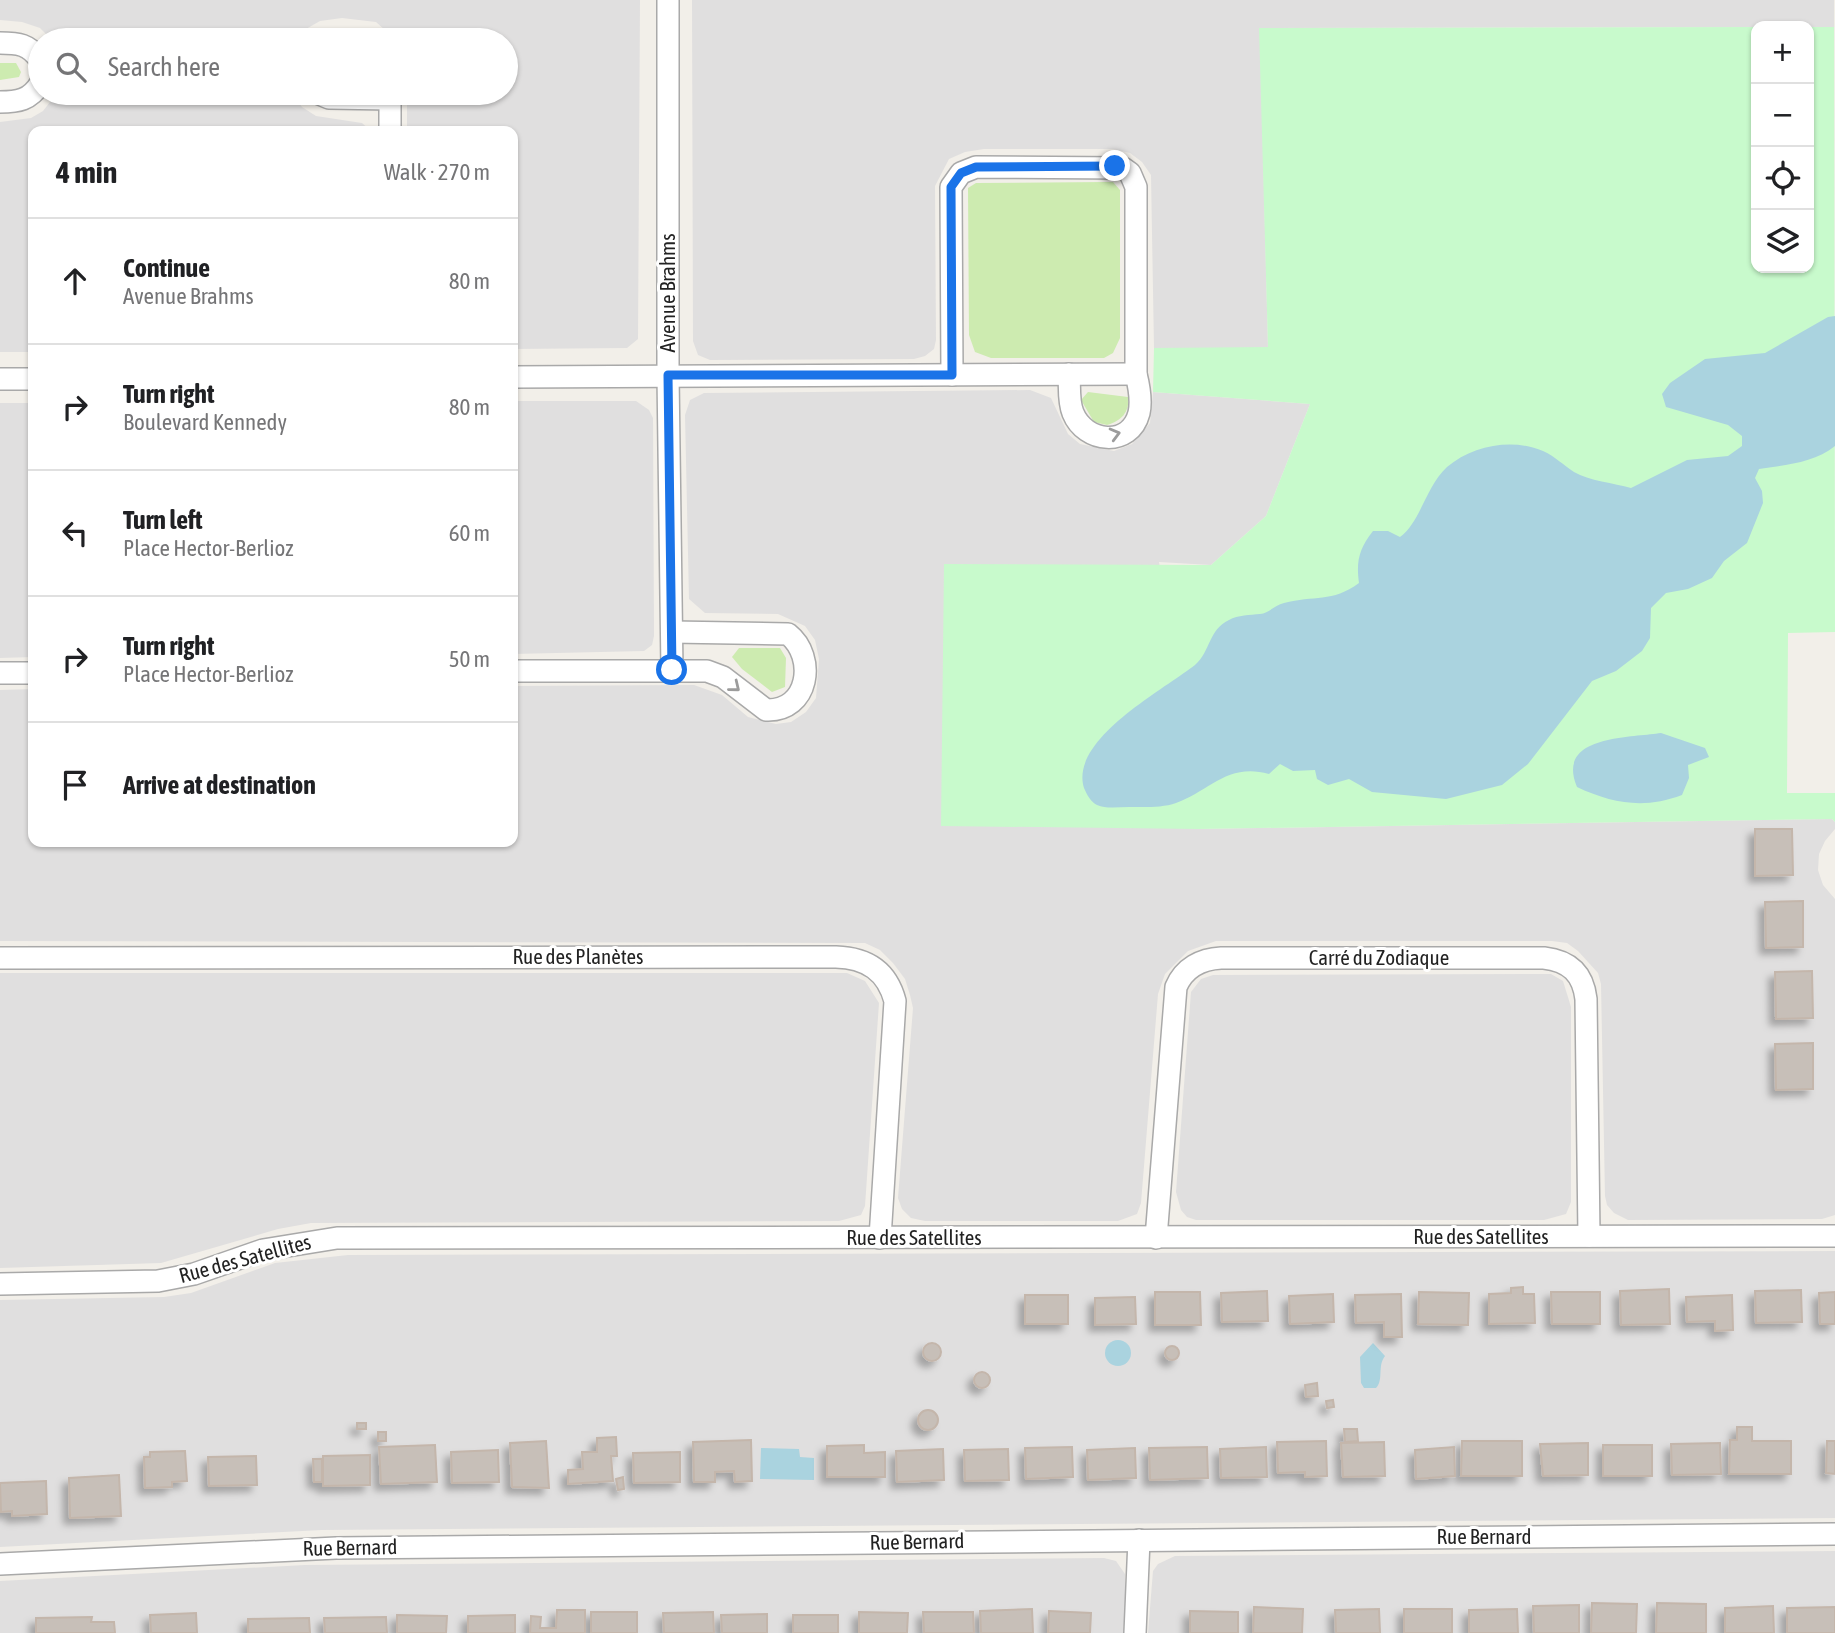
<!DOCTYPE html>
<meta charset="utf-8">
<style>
:root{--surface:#fff;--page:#f6f6f6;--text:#202124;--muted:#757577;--line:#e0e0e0}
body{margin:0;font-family:"Asap Condensed",sans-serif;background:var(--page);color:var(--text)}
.controls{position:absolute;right:21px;top:21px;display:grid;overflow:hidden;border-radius:14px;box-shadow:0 2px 5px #0004}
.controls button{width:63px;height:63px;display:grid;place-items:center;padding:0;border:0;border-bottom:2px solid var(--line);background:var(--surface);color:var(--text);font:35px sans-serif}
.stop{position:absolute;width:21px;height:21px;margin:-16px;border:5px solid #1a73e8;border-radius:50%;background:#fff}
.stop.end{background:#1a73e8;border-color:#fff;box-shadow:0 2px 7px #0008}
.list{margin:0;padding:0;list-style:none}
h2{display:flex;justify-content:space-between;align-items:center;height:91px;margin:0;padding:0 28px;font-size:30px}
h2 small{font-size:23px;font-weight:400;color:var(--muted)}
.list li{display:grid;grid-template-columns:46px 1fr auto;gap:21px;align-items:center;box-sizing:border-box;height:126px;padding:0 28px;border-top:2px solid var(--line)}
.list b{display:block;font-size:26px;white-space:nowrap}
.list p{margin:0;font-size:23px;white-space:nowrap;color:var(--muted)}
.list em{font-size:23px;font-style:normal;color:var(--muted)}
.icon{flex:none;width:38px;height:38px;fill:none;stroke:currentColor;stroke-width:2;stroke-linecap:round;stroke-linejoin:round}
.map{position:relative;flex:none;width:1835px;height:1633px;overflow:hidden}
.search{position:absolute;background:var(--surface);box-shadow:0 2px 5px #0004;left:28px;top:28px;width:490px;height:77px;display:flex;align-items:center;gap:18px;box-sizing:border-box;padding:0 24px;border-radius:38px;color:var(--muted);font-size:26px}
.panel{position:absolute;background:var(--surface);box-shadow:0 2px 5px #0004;left:28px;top:126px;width:490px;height:721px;border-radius:14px}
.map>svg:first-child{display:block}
.residential{fill:#e0dfdf}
.grass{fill:#cdebb0}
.park{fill:#c8facc}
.water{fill:#aad3df}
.building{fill:#c7bfb8;stroke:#c4b6ab;stroke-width:2;filter:url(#shadow)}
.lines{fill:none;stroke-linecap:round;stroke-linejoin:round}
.street-casing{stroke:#a9a9a9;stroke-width:24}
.street{stroke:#fff;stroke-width:21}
.oneway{stroke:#9c9c9c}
.route{stroke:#1a73e8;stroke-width:9}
.labels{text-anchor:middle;stroke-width:6;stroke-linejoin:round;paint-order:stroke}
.street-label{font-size:21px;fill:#222;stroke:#fff}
</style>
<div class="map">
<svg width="1835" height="1633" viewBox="0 0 1835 1633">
<defs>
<filter id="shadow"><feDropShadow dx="-6" dy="6" stdDeviation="3.5" flood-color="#0004"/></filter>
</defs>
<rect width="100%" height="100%" fill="#f2efe9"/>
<g class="residential">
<path d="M0,0h640l-2,339 -11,9 -114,1v-218h-106v-38h99v-53h-110l-20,-18 -34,-4 -22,3 -14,8 -11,11h-243l-12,-12 -18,-6 -22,-2z"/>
<path d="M692,0h1142v27l-574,1 8,320h-114l-3,-173 -9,-13 -12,-9 -17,-4h-129l-19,3 -16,7 -14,27 1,154 -2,9 -9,7 -11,3 -204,1 -12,-5 -5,-14z"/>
<path d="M57,93h234l11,14 14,9 46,7 9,8h-338v221h-33v-230l31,-4 12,-7z"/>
<path d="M1030,390l21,8 17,36 12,10 34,7 18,-7 18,-21 3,-31 157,12 -44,112 -55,49 -52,-3 40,267 633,-10 3,3v7l-10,12 -6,13 -1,16 5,15 12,14v316l-13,4 -194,1 -14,-7 -7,-8 -2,-9 -4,-212 -3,-11 -20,-22 -11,-8 -15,-2h-336l-28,10 -23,23 -7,20 -17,209 -4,11 -19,7h-193l-14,-3 -9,-9 -4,-11 15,-190 -3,-13 -5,-16 -12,-16 -13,-13 -15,-7 -865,-2v-251l33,-1v153h480v-156l181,-1 28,10 26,22 28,7 15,-2 15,-10 10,-14 3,-39 -4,-19 -10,-14 -27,-12 -73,-1 -16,-14 -4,-184 5,-15 14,-7z"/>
<path d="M513,401h123l13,9 4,8 1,218 -2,9 -8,6 -131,3z"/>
<path d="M0,403h33v254l-33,1z"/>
<path d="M0,973h847l18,8 14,22 -14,203 -4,9 -22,6 -528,2 -33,6 -117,34 -161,5z"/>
<path d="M1551,974l12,7 8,26v195l-5,12 -22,6h-348l-9,-3 -6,-7 -5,-18 15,-200 10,-13 12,-4z"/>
<path d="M1835,1251v267l-1513,12 -322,17v-247l164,-3 27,-4 84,-30 73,-8z"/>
<path d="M1835,1551v82h-687l5,-62 5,-7 17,-8z"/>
<path d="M1104,1558l12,3 9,13 1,59h-1126v-52l305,-16z"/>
</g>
<g class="grass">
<path d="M0,63h16l5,9 -2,5 -19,3z"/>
<path d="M1106,182h7l7,8v148l-7,15 -9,5h-113l-16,-6 -6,-17 -1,-147 8,-5z"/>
<path d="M1088,392l40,5c2,15 -7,24 -21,28l-13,-3 -13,-22z"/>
<path d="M739,648h41l6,10 -1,29 -13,5 -30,-23 -10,-12z"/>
</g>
<path class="park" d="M1834,0l1,632 -47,1 -1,160h48v29l-3,-3 -633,10 -258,-3 3,-262 267,1 55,-49 44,-112 -157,-12 1,-44 114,-1 -9,-319 497,-1v241h53v-241h25z"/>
<g class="water">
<path d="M1835,316v130c-21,17 -50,19 -76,23l-4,9 7,13 1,12 -16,40 -23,18 -12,17 -24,11 -22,4 -15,15 -1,30 -8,13 -26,20 -24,10 -64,83 -26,21 -56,14 -74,-7 -23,-13 -21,6 -11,-6 -2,-9 -22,1 -13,-7 -11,10c-41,-12 -60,17 -93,29 -14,5 -32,4 -47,4 -11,0 -23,2 -32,-2 -6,-3 -10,-10 -13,-17 -15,-48 79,-98 111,-123 16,-14 13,-35 34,-45 9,-5 21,-5 31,-6 9,-1 15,-9 24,-11 30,-8 48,0 75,-20 -3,-22 0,-34 14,-52h15l12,6c20,-14 26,-51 47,-70 26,-22 66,-29 96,-16 13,6 20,14 31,21 15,9 40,11 57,16l56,-28 41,-4 14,-10v-10l-14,-11 -62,-18 -4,-13 8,-11 35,-24 60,-6 63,-36z"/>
<path d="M1661,733l44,15 4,9 -21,8 1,13 -7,17c-37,14 -69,9 -105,-8 -22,-52 53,-49 84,-54z"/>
<circle cx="1118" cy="1353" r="13"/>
<path d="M1373,1343l12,13c-8,10 -1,24 -9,32h-12l-3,-5 -1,-26z"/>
<path d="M761,1448l38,1 1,8 14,1v22l-54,-1z"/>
</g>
<g class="building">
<path d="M1755,829h37l1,46 -38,1z"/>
<path d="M1803,901v46l-37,1 -1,-46z"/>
<path d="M1812,971l1,47 -37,1 -1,-47z"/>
<path d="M1813,1043v46l-37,1 -1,-46z"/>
<path d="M1523,1287v7h11l1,29 -46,1v-30l22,-1v-5z"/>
<path d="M1669,1289l1,35 -49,1 -1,-34z"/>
<path d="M1801,1290l1,32 -46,1 -1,-32z"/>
<path d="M1267,1291l1,30 -46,1 -1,-29z"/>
<path d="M1155,1292h45l1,33h-46z"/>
<path d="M1419,1292l50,1 -1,32 -50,-1z"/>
<path d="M1551,1292h49v32h-48z"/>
<path d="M1835,1292v32h-15l-1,-31z"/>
<path d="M1333,1294l1,28 -44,2 -1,-28z"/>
<path d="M1401,1294l1,43h-18v-15l-28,1 -1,-28z"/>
<rect x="1025" y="1295" width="43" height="29"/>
<path d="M1732,1295l1,35 -18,1v-10l-28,1 -1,-25z"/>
<path d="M1135,1297l1,27 -41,1v-27z"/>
<circle cx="932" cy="1352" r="9"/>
<circle cx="1172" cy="1353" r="7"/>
<circle cx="982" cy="1380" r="8"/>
<path d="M1317,1383l1,13 -12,1 -1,-12z"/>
<path d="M1333,1400l1,7 -7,1 -1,-7z"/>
<circle cx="928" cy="1420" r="10"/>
<rect x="357" y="1423" width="9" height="6"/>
<path d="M1737,1427h15v14h39v33h-62l1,-34h7z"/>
<path d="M1344,1429h13l1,12 -13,1z"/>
<rect x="378" y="1432" width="8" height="9"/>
<path d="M616,1437l1,19h-6l2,25 -45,3v-14l15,-1 -1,-17h15v-14z"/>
<path d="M751,1440l1,41 -17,1 -1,-11 -19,1v10h-21l-1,-40z"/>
<path d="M546,1441l3,47 -37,-1 -2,-44z"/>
<path d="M1326,1441l1,35 -22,1v-5l-27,1 -1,-31z"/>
<path d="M1462,1441h60v35h-61z"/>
<path d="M1827,1441h8v33l-9,-1z"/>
<path d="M1384,1442l1,34 -42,1 -2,-34z"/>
<path d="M1588,1443v32l-45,1 -3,-32z"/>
<path d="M1720,1443l1,31 -49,1 -1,-31z"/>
<path d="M435,1445l2,37 -56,2 -2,-37z"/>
<path d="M864,1445v8l21,-1v25h-58v-31z"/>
<rect x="1603" y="1445" width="49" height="31"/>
<path d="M1072,1447l1,30 -47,2 -1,-31z"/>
<path d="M1207,1447l1,31 -58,2 -1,-32z"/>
<path d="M1266,1447l1,30 -46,1 -1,-29z"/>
<path d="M1454,1447l1,29 -39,3 -1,-29z"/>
<path d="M1135,1448l1,30 -48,2 -1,-30z"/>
<path d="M943,1449l1,31 -47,2 -1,-31z"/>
<path d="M1008,1449l1,31 -44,1 -1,-31z"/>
<path d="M498,1450l1,32 -47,1 -1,-31z"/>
<path d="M185,1451l2,30 -15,1v5l-27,1 -1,-31h6v-5z"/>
<path d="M680,1452v30l-46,1 -1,-30z"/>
<path d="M370,1455v30l-47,1v-30z"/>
<path d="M256,1456l1,29 -48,1 -1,-29z"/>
<path d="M313,1459h9v23h-8z"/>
<path d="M119,1475l2,41 -51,2 -1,-40z"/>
<path d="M623,1477l1,12 -6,1 -2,-11z"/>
<path d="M46,1481l1,33 -35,2v-5l-11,1 -1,-29z"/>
<path d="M1592,1603l45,1 -1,29h-45z"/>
<path d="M1657,1603l49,1v29h-50z"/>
<path d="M1579,1605v28h-45l-1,-27z"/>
<path d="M1773,1606l1,27h-49v-25z"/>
<path d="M1254,1607l49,2 -1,24h-49z"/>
<path d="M1835,1607v26h-48v-25z"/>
<path d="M1032,1609l1,24h-52l-1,-22z"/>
<path d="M1379,1609l1,24h-44l-1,-23z"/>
<rect x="1404" y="1609" width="48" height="24"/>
<path d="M1517,1609l1,24h-49v-23z"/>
<path d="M557,1610h28v23h-55l1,-17 10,1 -1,11h16z"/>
<path d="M1049,1611l42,2 -1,20h-42z"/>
<path d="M1190,1611l48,1v21h-48z"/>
<rect x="591" y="1612" width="46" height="21"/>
<path d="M713,1612l1,21h-50l-1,-20z"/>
<path d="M859,1612l49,1 -1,20h-48z"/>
<path d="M923,1612h50l1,21h-50z"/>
<path d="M196,1613l1,20h-46l-1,-18z"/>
<path d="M767,1614v19h-45l-1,-18z"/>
<path d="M397,1615l50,1 -1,17h-49z"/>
<path d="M515,1615v18h-47v-17z"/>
<rect x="793" y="1615" width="45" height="18"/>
<path d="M92,1617l-1,5h23l1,11h-79v-15z"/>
<path d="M386,1617l1,16h-62l-1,-15z"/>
<path d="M309,1618l1,15h-62v-14z"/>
</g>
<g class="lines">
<g class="street-casing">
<g id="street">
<path d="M668,0v375l4,295"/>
<path d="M333,40h10"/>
<path d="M0,43c18,0 29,1 40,17"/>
<path d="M317,93l12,5 61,1"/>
<path d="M390,93v38"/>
<path d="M0,102c18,0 30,-2 40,-18"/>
<path d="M952,375l-1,-188 10,-14 15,-6 147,1 7,5 6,14v187c3,12 6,26 3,39 -9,35 -54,30 -66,0 -5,-12 -3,-26 -4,-39"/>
<path d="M513,377l623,-3"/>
<path d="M0,379h33"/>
<path d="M513,671h194l16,6 43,33c43,2 51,-53 22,-76l-116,-2"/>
<path d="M0,673h33"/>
<path d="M0,958l836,-1c31,1 51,14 59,44l-15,237"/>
<path d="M1156,1238l20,-251c8,-19 25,-28 45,-29h323c26,3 39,16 42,41l3,237"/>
<path d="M0,1284l158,-3 36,-7 69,-24 74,-12 1498,-2"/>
<path d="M0,1564l336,-16 1499,-14"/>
<path d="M1135,1633l4,-93"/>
</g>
</g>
<use href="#street" class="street"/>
</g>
<defs><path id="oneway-chevron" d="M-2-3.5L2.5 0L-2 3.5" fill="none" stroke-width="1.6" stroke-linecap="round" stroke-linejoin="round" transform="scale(1.75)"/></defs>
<g class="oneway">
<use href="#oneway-chevron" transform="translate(1115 434) rotate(-15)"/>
<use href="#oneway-chevron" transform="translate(735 687) rotate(39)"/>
</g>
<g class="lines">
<path class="route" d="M672,670l-4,-295h284l-1,-188 10,-14 15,-6 139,-1"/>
</g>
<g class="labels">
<g class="street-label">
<text transform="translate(668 293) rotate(-90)" y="7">Avenue Brahms</text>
<text x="578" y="964">Rue des Planètes</text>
<text x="1379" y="965">Carré du Zodiaque</text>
<text x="1481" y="1244">Rue des Satellites</text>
<text x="914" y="1245">Rue des Satellites</text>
<text transform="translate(245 1259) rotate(-15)" y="7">Rue des Satellites</text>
<text x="1484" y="1544">Rue Bernard</text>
<text transform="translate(917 1542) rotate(-1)" y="7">Rue Bernard</text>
<text transform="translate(350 1548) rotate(-1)" y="7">Rue Bernard</text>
</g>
</g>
</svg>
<div class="controls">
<button>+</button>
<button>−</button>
<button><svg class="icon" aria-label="locate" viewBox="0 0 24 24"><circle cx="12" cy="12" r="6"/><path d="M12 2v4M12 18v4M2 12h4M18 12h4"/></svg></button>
<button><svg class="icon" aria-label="layers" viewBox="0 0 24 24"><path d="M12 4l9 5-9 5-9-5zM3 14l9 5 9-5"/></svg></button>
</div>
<div class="stop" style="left:672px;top:670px"></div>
<div class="stop end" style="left:1115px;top:166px"></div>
<div class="search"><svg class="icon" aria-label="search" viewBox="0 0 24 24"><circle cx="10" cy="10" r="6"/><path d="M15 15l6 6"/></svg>Search here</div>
<section class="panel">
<h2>4 min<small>Walk · 270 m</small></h2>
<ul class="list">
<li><svg class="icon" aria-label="ahead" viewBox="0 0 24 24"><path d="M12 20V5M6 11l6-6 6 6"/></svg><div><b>Continue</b><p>Avenue Brahms</p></div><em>80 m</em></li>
<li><svg class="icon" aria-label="right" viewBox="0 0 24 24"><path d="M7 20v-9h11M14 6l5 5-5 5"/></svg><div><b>Turn right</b><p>Boulevard Kennedy</p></div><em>80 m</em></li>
<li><svg class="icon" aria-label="left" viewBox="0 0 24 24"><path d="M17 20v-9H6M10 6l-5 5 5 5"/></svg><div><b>Turn left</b><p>Place Hector-Berlioz</p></div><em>60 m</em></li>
<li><svg class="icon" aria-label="right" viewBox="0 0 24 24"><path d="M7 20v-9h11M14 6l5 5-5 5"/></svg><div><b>Turn right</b><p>Place Hector-Berlioz</p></div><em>50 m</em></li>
<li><svg class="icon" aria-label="arrive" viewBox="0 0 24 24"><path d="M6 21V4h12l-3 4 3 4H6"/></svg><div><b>Arrive at destination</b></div></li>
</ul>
</section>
</div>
